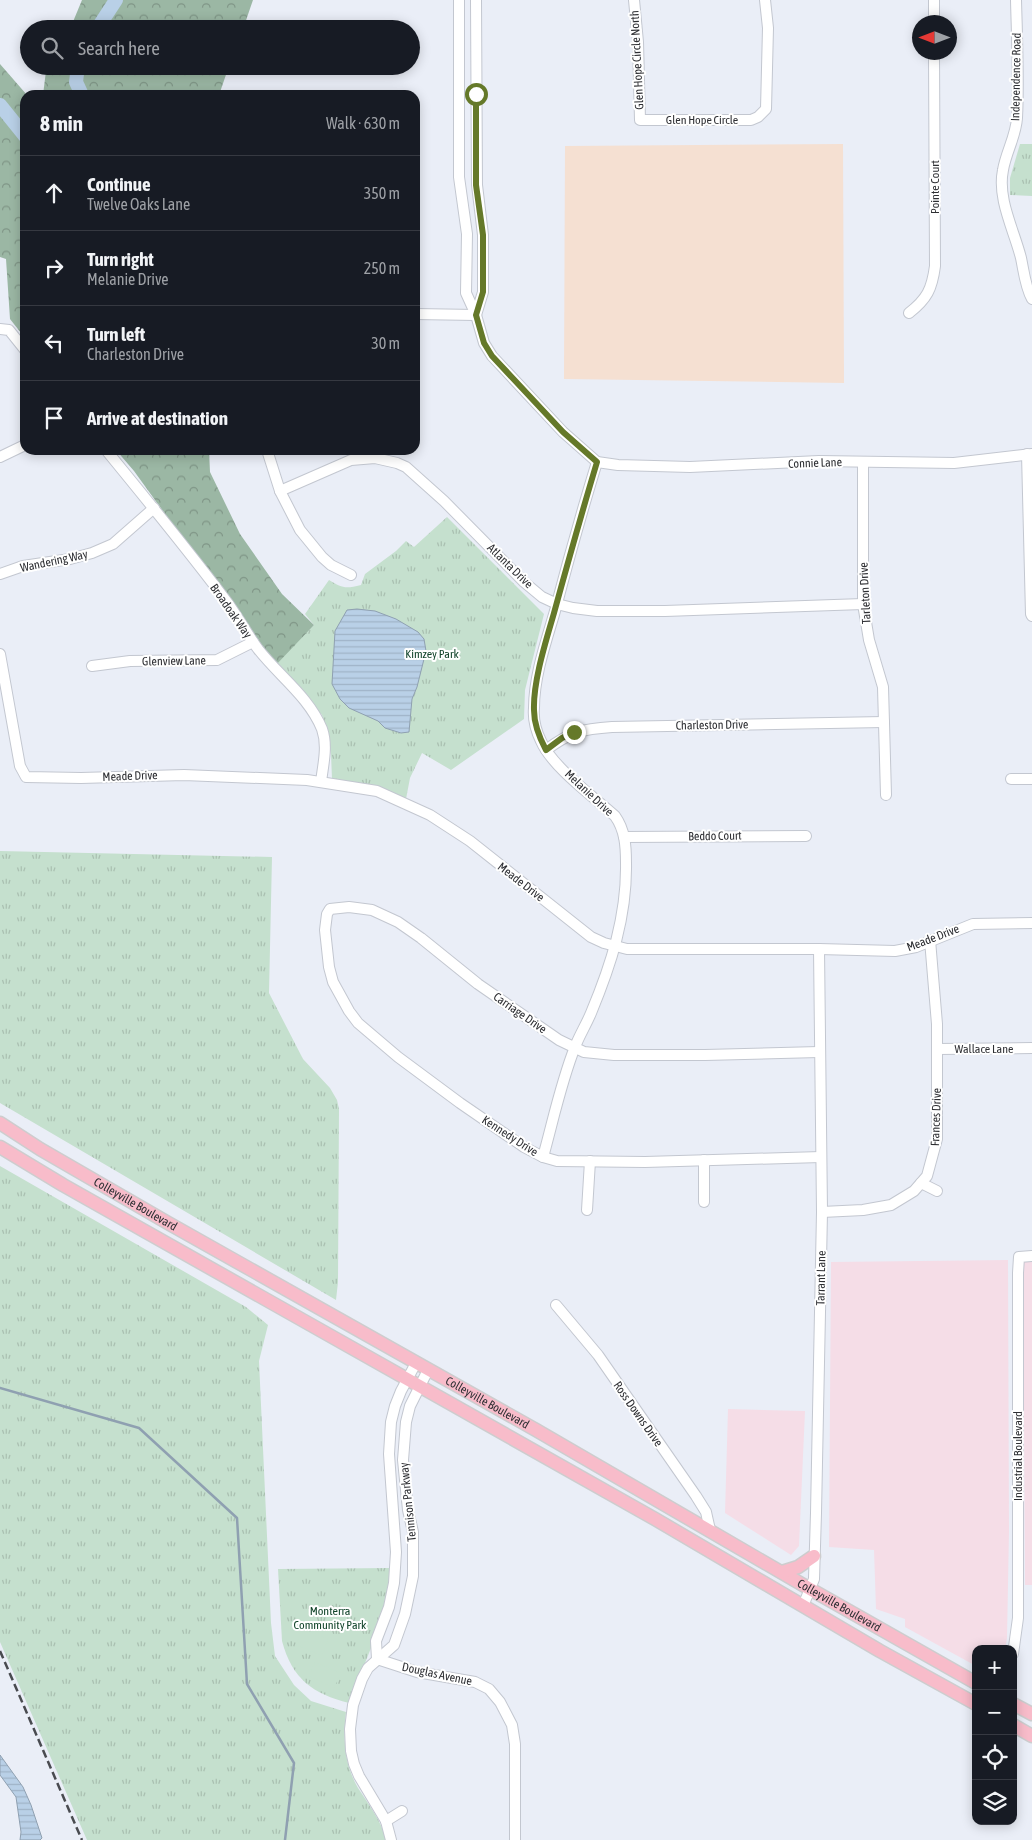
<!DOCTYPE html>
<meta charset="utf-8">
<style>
:root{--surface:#171b24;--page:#242831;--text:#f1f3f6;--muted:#9ea1a6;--line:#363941}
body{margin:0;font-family:"Asap Condensed",sans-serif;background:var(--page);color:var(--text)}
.controls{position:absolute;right:15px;bottom:15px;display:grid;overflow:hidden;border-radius:10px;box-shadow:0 2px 12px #0003}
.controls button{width:45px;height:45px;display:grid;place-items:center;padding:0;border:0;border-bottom:1px solid var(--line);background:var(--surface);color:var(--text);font:25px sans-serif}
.compass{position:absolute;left:912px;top:15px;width:45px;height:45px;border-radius:50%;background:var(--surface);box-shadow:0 2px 12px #0003;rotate:270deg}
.stop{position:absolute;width:15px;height:15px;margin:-11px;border:4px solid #657929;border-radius:50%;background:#fff}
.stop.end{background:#657929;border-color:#fff;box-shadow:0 1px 5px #0008}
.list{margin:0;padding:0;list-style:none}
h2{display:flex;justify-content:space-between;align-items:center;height:65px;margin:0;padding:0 20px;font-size:21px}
h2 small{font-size:16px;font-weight:400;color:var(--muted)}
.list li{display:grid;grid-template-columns:32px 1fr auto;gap:15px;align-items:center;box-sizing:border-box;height:75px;padding:0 20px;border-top:1px solid var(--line)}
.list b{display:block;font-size:19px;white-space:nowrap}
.list p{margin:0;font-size:16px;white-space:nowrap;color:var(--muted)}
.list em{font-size:16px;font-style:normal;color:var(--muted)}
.icon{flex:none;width:28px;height:28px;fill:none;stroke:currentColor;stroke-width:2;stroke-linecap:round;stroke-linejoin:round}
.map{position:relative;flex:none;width:1032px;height:1840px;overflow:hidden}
.search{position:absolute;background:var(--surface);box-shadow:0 2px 12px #0003;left:20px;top:20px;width:400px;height:55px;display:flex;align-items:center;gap:12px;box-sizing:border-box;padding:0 18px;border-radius:28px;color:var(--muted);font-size:19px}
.panel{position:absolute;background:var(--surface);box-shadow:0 2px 12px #0003;left:20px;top:90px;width:400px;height:365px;border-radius:15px}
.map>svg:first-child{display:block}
.commercial{fill:#f5dde7}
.education{fill:#f5e0d2}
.grass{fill:url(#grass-tufts)}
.forest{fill:url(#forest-crowns)}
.pitch{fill:#c5e0ce}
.water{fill:url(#water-rules);stroke:#8fa0b1}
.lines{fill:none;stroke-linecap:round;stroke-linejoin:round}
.stream{stroke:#8fa0b1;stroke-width:2.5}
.river{stroke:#b9d0e7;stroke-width:14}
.minor-casing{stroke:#c3c7d0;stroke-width:12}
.major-casing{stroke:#cdcdce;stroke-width:15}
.minor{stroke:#fff;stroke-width:10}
.major{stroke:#f8bcca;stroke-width:12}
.rail{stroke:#494b50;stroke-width:2.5;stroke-dasharray:8 4;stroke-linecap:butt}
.route{stroke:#657929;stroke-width:6}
.labels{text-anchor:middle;stroke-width:4;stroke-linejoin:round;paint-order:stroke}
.street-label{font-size:12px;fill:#2e2f33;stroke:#fff}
.park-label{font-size:12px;fill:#104329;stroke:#fff}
</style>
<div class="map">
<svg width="1032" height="1840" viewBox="0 0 1032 1840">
<defs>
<pattern id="grass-tufts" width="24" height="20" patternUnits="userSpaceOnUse" patternTransform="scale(1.25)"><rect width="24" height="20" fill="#c5e0ce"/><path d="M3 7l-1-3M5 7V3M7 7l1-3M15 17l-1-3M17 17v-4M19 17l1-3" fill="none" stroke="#aac0b1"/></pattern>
<pattern id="forest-crowns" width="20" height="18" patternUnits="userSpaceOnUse" patternTransform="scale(1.25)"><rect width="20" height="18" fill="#9bb7a4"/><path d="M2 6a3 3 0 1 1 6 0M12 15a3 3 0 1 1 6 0" fill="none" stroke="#7f9586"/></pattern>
<pattern id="water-rules" width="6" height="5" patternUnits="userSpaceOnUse" patternTransform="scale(1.25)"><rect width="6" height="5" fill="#b9d0e7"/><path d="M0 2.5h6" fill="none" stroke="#9fb3c7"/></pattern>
</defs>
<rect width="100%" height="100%" fill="#eaeef7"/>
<g class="commercial">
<path d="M1008,1260l1,271 -2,107 -2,11h-29v17l-71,-39v-8l-29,-10 -2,-59 -45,-3 2,-285z"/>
<path d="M1023,1260h9v325h-7z"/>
<path d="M728,1409l77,2 -6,135 -8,9 -66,-42z"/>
</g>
<path class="education" d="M843,144l1,239 -280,-4 1,-233z"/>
<g class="grass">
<path d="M1020,144h12v52l-22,-1v-17z"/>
<path d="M447,517l97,97 -19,76 -1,29 -73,51 -29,-17 -12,25 -4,21 -74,-20 -1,-25 -9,-39 -47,-49 2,-5 37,-36 -9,-11 24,-34c13,8 16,9 32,5l4,-11 31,-23 10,-10 8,6z"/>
<path d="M0,851l272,6 -3,136 34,66 27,29 7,12 2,9 -1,173 -2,18 -336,-197z"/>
<path d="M0,1166l246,141 22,18 -9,36 12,262 4,33 19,29 17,16 35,11c-3,26 -2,52 12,76 11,17 23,32 28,52h-299l-87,-198z"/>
<path d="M391,1568l-4,40 -38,95c-36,-9 -57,-24 -67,-62l-4,-72z"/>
</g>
<g class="forest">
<path d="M82,0h171l-10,29h-173z"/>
<path d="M0,64l27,31h-2v243l-15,-19 -4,-60 -6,-2z"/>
<path d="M49,66h180l-10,29h-176l3,-24z"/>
<path d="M116,450h93l1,22 30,62 42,60 32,31 -39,41 -141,-195z"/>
</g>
<g class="pitch">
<path d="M302,1628l26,11 -6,17 -26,-11z"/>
<path d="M315,1662l26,11 -7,15 -25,-12z"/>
</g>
<g class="water">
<path d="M357,609l18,2 21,8 22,13 6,7 2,12 -9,36 -5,12 -3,33 -8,1 -16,-5 -7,-7 -29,-13 -9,-9 -8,-15 3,-53 12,-21z"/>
<path d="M0,1755l23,32 8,18 11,33 -2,2h-20l1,-8 -5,-35 -16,-22z"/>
</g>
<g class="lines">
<path class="stream" d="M0,1388l139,40 98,90 10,166 47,79 -9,77"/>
<g class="river">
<path d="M97,29l19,-29"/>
<path d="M78,66l-2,16 6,13"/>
<path d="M0,105l25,31"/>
</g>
<g class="minor-casing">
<g id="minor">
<path d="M459,0v177l8,57 -1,59 10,22 8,28 8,13 71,76 34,30"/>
<path d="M634,0l4,42 2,78h111l7,-3 8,-8 2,-81 -3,-28"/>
<path d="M934,0v22"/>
<path d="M1016,0c1,39 3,79 1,118 -1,18 -11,34 -14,52 -6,29 11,60 18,88 3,14 4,28 11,41"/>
<path d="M909,313c18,-14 23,-24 26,-47l-1,-214"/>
<path d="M415,314l61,1"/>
<path d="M476,315l7,-23v-57l-6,-50 -1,-185"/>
<path d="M0,329l9,1 16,20"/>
<path d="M106,450c41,50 82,100 121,152 11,15 20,32 31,47 21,27 51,48 64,80 6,17 1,36 -1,53"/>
<path d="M267,450l13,41 20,39 22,27 9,8 20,10"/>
<path d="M1027,454l4,160 1,2"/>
<path d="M0,457l25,-12"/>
<path d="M597,462l21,3 72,2 129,-6 135,2 78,-9"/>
<path d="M863,462v142l6,36 14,47 3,108"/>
<path d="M280,491l71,-31 24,-2 22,5 9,4 38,34 80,81 18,15 15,7 16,4 24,3h68l198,-7"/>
<path d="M0,574l23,-8 47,-7 22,-6 21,-9 41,-36"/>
<path d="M0,654l20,112 6,11 55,1 103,-3 123,5 70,11 53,24 40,26 121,96 13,6 23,6h192l76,2 21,-4 57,-23 59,-1"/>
<path d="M92,666l38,-5 87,-1 36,-18"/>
<path d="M546,750c24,-18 36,-21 66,-23l272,-5"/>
<path d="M1011,779h21"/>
<path d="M624,837l182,-1"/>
<path d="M937,1049l95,-1"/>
<path d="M819,1052l-114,3h-91l-30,-3 -25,-12 -81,-56 -57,-46 -23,-16 -26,-12 -23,-3 -19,2 -3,5 -2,16 4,37 4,15 16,29 9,12 40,34 62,46 64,44 19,10 14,4 88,1 176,-5"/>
<path d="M543,1157c10,-36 18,-75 32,-110 4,-11 11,-22 16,-34 20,-48 36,-97 35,-150 0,-17 -1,-33 -11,-47 -21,-19 -63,-49 -74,-75 -5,-10 -8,-22 -7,-33 0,-32 12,-66 21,-97 13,-50 27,-100 42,-149"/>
<path d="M704,1160v42"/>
<path d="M921,1183l16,8"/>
<path d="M587,1210l3,-49"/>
<path d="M822,1212l41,-2 28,-5 23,-14 13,-15 10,-37v-115l-7,-84"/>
<path d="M556,1305l42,50 98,141 10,16 4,18"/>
<path d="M803,1606l11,-27 2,-66 6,-301 -3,-263"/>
<path d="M1013,1654l5,-36v-345l1,-16 13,-1"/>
<path d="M377,1659l-1,-18 13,-34 5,-24 2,-31 -7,-98 2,-32 4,-16 6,-15 15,-28"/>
<path d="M377,1659l40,13 58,10 14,7 11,13 12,23 3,19v96"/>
<path d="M386,1821l16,-10"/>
<path d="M391,1840l-5,-19 -27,-45 -5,-12 -3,-13 -1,-22 3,-24 9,-26 6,-11 26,-23 11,-31 8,-38v-44l-5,-22 -5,-50 3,-38 4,-16 18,-36"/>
</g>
</g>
<g class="major-casing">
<g id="major">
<path id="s1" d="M0,1123l40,26 128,74 368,207 274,159 166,94"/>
<path d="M0,1147l63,38 592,334 225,132 96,53"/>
<path d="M782,1572l16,-5 16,-11"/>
<path d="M1013,1704l19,10"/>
<path d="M1013,1725l19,11"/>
</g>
</g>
<use href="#minor" class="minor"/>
<use href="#major" class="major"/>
<path class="rail" d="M0,1651l82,189"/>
</g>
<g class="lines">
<path class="route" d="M476,94v91l7,50v57l-7,23 8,28 8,13 71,76 34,30c-15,50 -29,100 -43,151 -8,28 -21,68 -20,97 0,14 5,27 12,40l16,-12 12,-6"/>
</g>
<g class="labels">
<g class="street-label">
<text transform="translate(637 60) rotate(-93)" y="4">Glen Hope Circle North</text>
<text transform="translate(1016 77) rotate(-89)" y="4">Independence Road</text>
<text x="702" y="124">Glen Hope Circle</text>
<text transform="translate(935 187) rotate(-90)" y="4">Pointe Court</text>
<text transform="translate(815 463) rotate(-2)" y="4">Connie Lane</text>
<text transform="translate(54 561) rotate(-12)" y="4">Wandering Way</text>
<text transform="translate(510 566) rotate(44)" y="4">Atlanta Drive</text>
<text transform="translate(865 593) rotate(-93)" y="4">Tarleton Drive</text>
<text transform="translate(231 611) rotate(55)" y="4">Broadoak Way</text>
<text transform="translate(174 661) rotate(-1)" y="4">Glenview Lane</text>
<text transform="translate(712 725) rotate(-1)" y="4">Charleston Drive</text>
<text transform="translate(130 776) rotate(-2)" y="4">Meade Drive</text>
<text transform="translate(589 793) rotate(43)" y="4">Melanie Drive</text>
<text transform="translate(715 836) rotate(-1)" y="4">Beddo Court</text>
<text transform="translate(521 882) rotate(38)" y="4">Meade Drive</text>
<text transform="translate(933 938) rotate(-21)" y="4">Meade Drive</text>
<text transform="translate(520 1013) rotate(35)" y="4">Carriage Drive</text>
<text x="984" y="1053">Wallace Lane</text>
<text transform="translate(936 1117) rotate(-88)" y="4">Frances Drive</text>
<text transform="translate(510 1136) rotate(33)" y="4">Kennedy Drive</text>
<text dy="4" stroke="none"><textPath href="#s1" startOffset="158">Colleyville Boulevard</textPath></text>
<text transform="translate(821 1278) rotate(-89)" y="4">Tarrant Lane</text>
<text dy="4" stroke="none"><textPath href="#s1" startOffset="562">Colleyville Boulevard</textPath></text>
<text transform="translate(638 1414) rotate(55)" y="4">Ross Downs Drive</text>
<text transform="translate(1018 1456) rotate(-90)" y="4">Industrial Boulevard</text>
<text transform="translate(408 1502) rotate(-96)" y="4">Tennison Parkway</text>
<text dy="4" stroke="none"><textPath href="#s1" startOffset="968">Colleyville Boulevard</textPath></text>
<text transform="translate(437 1674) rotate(12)" y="4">Douglas Avenue</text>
</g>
<g class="park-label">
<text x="432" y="658">Kimzey Park</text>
<text x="330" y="1615">Monterra<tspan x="330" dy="14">Community Park</tspan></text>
</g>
</g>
</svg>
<div class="controls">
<button>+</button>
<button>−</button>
<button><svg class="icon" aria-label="locate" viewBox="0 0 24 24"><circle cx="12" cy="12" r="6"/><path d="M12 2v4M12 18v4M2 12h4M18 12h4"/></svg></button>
<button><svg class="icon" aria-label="layers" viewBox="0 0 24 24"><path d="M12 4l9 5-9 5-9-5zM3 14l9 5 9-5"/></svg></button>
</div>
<svg class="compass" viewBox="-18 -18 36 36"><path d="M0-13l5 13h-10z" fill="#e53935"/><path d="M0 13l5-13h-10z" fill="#9ea1a6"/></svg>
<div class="stop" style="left:476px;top:94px"></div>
<div class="stop end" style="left:574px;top:732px"></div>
<div class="search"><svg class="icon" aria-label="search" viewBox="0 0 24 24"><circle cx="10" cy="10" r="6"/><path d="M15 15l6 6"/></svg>Search here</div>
<section class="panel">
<h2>8 min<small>Walk · 630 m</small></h2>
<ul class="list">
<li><svg class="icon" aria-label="ahead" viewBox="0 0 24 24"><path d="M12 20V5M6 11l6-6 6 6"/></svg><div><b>Continue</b><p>Twelve Oaks Lane</p></div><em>350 m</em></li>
<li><svg class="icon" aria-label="right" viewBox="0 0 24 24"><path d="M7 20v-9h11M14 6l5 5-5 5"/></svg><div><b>Turn right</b><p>Melanie Drive</p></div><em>250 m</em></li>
<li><svg class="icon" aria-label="left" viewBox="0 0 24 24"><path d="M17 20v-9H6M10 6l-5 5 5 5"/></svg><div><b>Turn left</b><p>Charleston Drive</p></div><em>30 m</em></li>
<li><svg class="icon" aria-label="arrive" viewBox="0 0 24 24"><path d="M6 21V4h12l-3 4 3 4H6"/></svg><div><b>Arrive at destination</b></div></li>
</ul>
</section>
</div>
